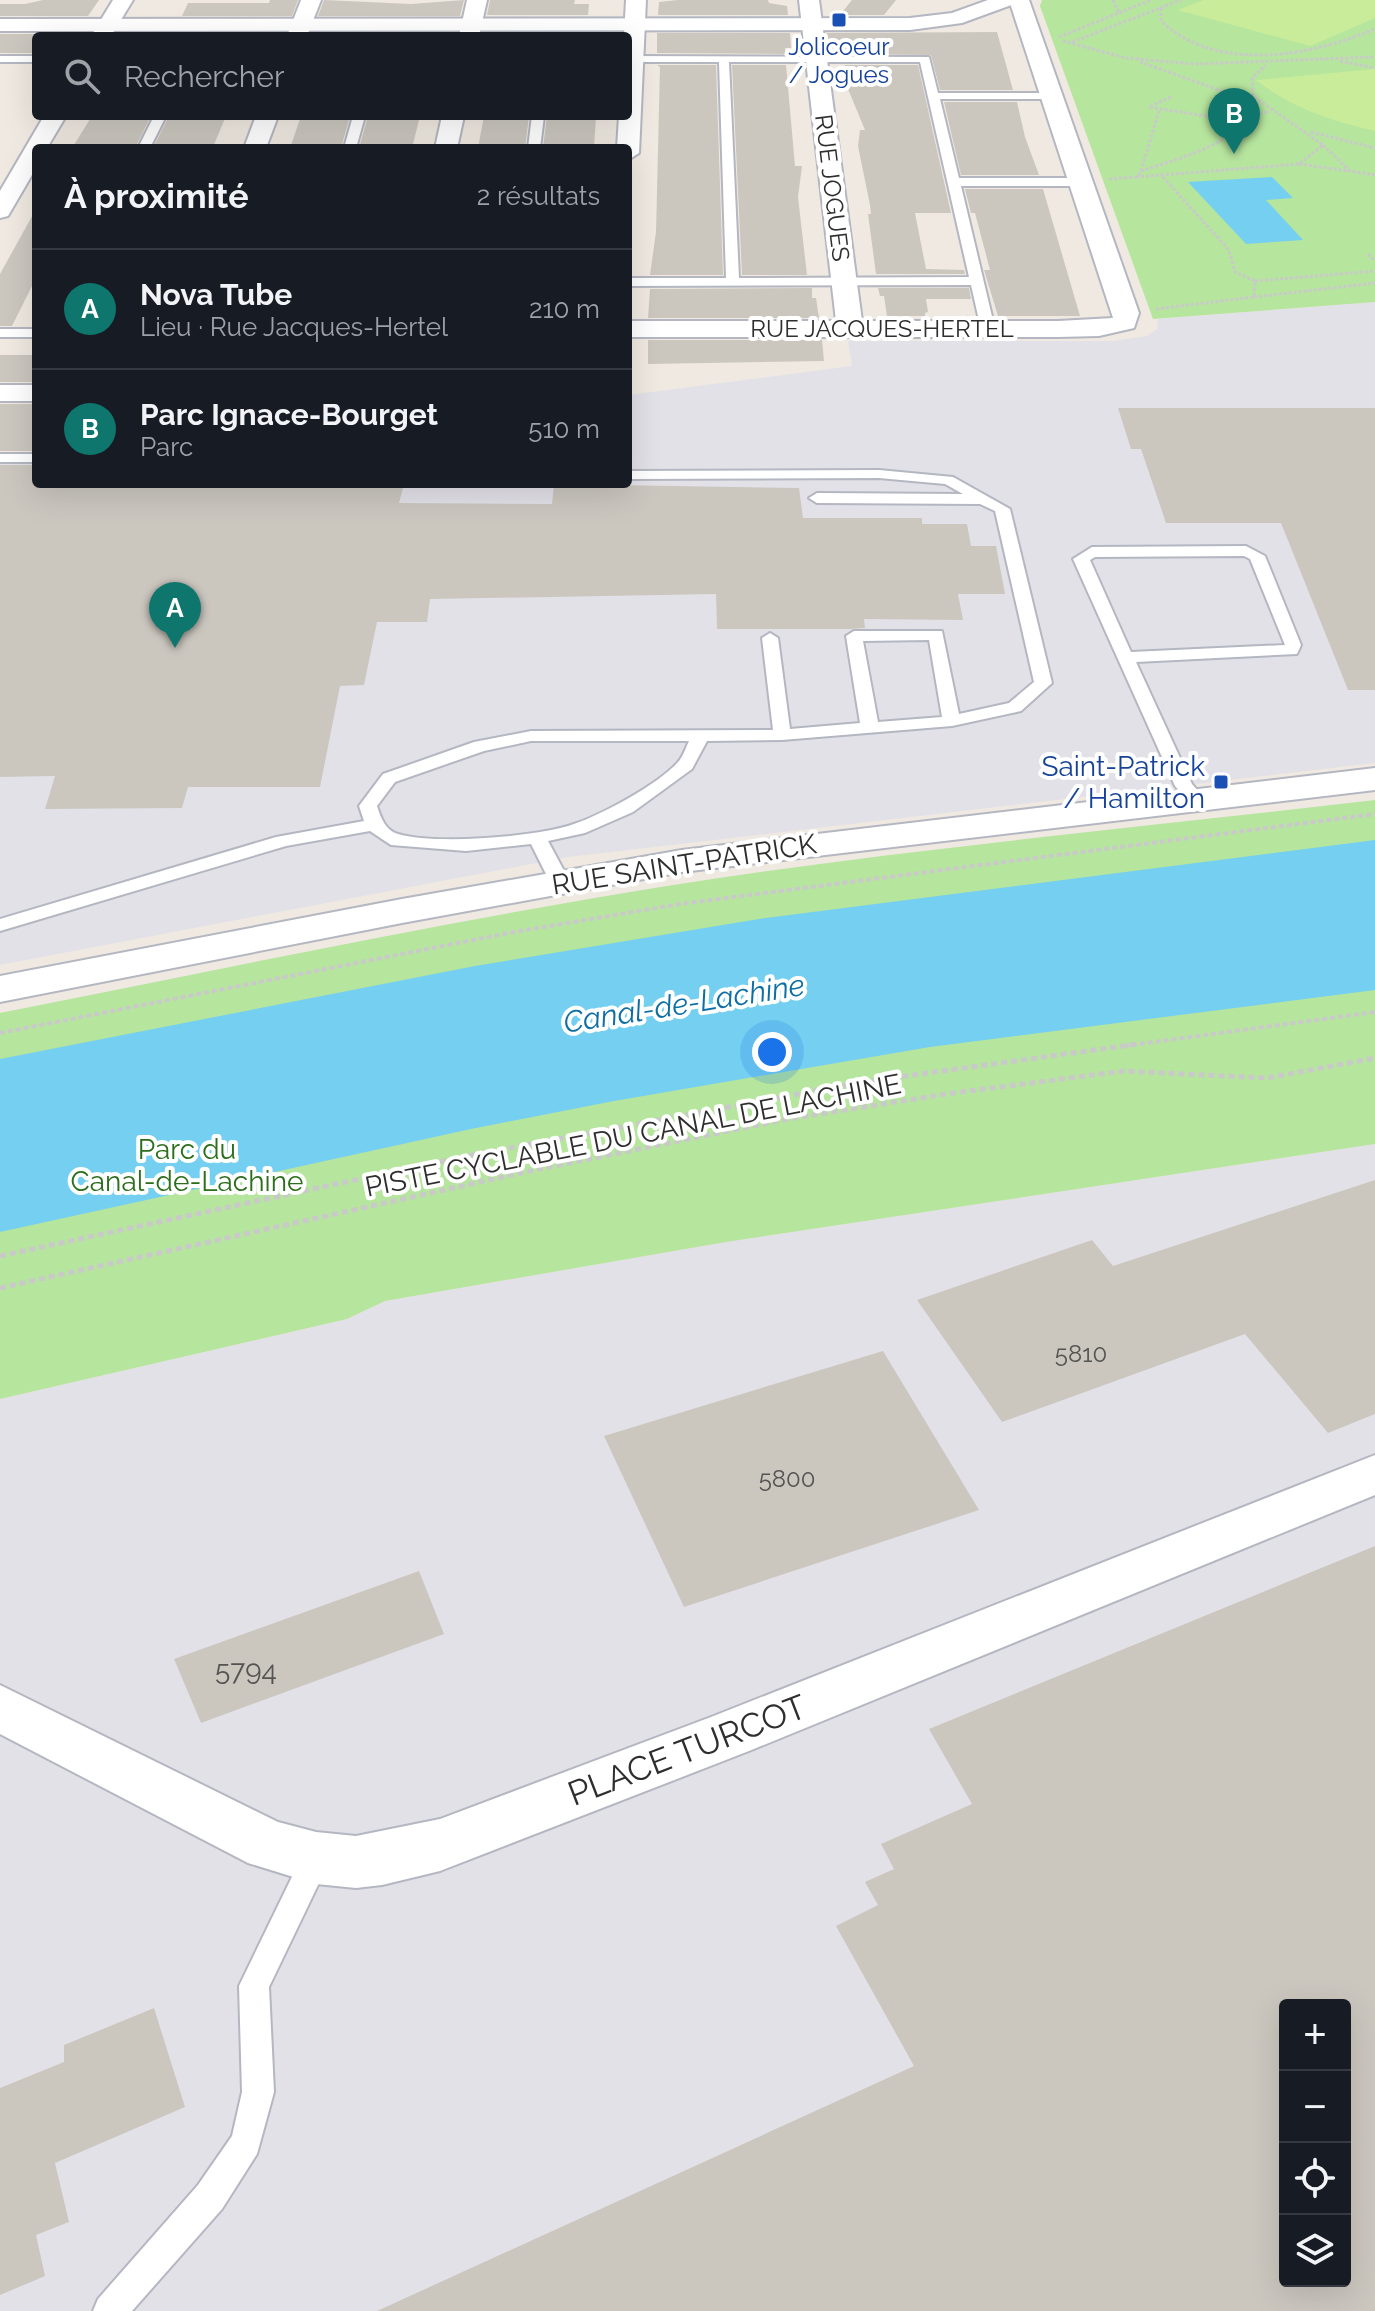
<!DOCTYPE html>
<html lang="fr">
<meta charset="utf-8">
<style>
:root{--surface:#171b24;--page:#20242c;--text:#f1f3f6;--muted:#9ea1a6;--line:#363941;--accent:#0f766e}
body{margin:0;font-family:Raleway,sans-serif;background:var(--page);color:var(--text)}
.controls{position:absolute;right:24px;bottom:24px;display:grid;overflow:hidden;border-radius:8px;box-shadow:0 8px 32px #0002}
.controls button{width:72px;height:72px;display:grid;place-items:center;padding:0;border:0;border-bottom:2px solid var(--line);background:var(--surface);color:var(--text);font:40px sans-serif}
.you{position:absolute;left:772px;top:1052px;width:28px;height:28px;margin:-20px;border:6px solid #fff;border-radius:50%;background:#1a73e8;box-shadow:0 0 0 12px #1a73e833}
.badge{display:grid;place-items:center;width:52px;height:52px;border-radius:50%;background:var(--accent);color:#fff;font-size:26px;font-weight:700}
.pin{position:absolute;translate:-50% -66px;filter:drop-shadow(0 2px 4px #0008)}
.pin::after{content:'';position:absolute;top:42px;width:28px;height:24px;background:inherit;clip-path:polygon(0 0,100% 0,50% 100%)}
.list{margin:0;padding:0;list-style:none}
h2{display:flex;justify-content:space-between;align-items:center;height:104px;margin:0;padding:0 32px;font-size:34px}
h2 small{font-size:26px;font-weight:400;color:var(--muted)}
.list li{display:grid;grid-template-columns:52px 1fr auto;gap:24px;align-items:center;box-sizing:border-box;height:120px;padding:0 32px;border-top:2px solid var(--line)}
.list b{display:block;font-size:30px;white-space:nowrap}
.list p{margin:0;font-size:26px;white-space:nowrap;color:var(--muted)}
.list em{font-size:26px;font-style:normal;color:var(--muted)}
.icon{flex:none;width:44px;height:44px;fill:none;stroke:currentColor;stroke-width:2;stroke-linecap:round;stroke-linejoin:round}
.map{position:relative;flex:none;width:1375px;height:2311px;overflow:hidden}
.search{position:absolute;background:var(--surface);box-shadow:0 8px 32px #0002;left:32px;top:32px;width:600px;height:88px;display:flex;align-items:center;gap:20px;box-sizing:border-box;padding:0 28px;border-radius:8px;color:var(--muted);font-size:30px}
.panel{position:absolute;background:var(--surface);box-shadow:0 8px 32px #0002;left:32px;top:144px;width:600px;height:344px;border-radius:8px}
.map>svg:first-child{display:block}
.industrial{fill:#e3e1e8;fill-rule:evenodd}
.green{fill:#b6e59e}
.pitch{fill:#c9ec9a}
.water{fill:#75cff0}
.building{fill:#cbc7bf;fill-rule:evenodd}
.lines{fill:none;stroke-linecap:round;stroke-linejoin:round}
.service-casing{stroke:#b4b7c1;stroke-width:4}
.minor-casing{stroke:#b4b7c1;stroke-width:4}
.tertiary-casing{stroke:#b4b7c1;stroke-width:4}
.secondary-casing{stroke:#b4b7c1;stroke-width:4}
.path-far2{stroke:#c9c9c9;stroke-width:3;stroke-dasharray:3 2;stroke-linecap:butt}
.path-far1{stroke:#c9c9c9;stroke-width:4;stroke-dasharray:5 3;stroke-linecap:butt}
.path{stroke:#c9c9c9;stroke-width:5;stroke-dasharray:6 4;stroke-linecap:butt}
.service{fill:#fff;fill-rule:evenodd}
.minor{fill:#fff;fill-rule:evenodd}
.tertiary{fill:#fff;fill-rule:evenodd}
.secondary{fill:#fff;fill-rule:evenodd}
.transit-dot{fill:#1a4fb4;stroke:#fff;stroke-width:3}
.labels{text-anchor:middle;stroke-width:8;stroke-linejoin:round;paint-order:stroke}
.far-transit-label{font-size:24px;fill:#164399;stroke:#fff}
.far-street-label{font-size:24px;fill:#2e2e2e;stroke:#fff}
.number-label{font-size:24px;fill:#555452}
.transit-label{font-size:28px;fill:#164399;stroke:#fff;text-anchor:end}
.street-label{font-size:28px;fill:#2e2e2e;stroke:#fff}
.park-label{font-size:28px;fill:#2c6e1b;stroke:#fff}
.near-number-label{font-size:28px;fill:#555452}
.water-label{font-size:30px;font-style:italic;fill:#0d6fa3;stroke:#fff}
.near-street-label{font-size:34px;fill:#2e2e2e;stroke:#fff}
</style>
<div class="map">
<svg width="1375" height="2311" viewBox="0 0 1375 2311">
<rect width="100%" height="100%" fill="#efe9e1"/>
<g class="industrial">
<path d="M1375,302v461l-807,94 -568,108v-502h36v21h592v-89l224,-29 -4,-25h265l34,-5 10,-7 1,-10z"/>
<path d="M1375,1144v1167h-1375v-912l347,-80 38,-18 340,-59zM1285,2005h60v276h-60z"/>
</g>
<g class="green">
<path d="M1042,0h333v302l-222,17 -113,-313z"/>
<path d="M1375,800v344l-649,98 -341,59 -38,18 -347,80v-386c222,-44 443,-91 667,-127 234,-37 472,-58 708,-86z"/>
</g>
<g class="pitch">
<path d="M1204,0h171v18l-65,28 -132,-36z"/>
<path d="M1375,69v62c-43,-10 -84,-23 -119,-51z"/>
</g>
<g class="water">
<path d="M1272,177l21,21 -27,2 37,40 -57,4 -58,-62z"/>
<path d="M1375,840v150l-445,57 -316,54 -143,28 -471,103v-173l475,-93 284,-47z"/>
</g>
<g class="building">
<path d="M43,0h56l-11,16h-88v-12h25z"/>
<path d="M270,0h28l-6,16h-110l6,-13h81z"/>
<path d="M324,0l87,4 53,-4 -4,16h-142z"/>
<path d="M490,0h85l-1,4h15l-1,11h-101z"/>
<path d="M678,0h90l1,3 18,3 1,9h-130l1,-13z"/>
<path d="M852,0h44l-12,15h-44z"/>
<path d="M997,32l16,58h-73l-9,-35 -88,-1 -1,-6h-14l-2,-15z"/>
<path d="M657,33h133l1,15h-6v6l-128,-1z"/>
<path d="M0,34h77l-41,2v17h-36z"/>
<path d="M311,34h145v2h-146z"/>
<path d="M657,65h59l7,210h-73l6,-43 4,-165z"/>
<path d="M732,65h54l9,101h7l-4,31 9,78h-65z"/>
<path d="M845,65h73l33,148h-36l11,56 38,1 1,4h-89l-8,-60h3l-1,-9 -12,-59 2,-16h5l-17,-41z"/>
<path d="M944,102h73l8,35 14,38h-78z"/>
<path d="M92,116h59l-15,30 -64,2z"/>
<path d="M169,116h57l-13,31 -59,-1z"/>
<path d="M301,116h49l-9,32h-51z"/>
<path d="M368,116h52l-8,32h-53z"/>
<path d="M484,116h45l-4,32h-47z"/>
<path d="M547,116h49l-2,32h-51z"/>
<path d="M965,189h78l37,127h-82l-14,-46h6l-15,-57h-4z"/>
<path d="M36,209v69l-24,48h-12v-52z"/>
<path d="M812,288v10h4l3,20h-171l2,-29z"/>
<path d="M878,288h91l2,11h-45l2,13 -3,1v3h-38l-3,-20h-4z"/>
<path d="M648,340h174l2,21 -176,3z"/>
<rect x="0" y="355" width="36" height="27"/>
<rect x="0" y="404" width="36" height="47"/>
<path d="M1118,408h257v282h-27l-67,-167h-115l-25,-74h-10z"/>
<path d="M0,465h36v19h368l-5,19 153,1 2,-20 245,4 4,30h119v6h45l4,22h25l9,48h-47l5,26 -99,-1 1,9 -14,1h-134l-1,-35 -286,5 -3,23h-50l-13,63 -24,1 -20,101h-132l-6,21 -137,1 10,-33 -55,1z"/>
<path d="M1375,1180v234l-47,19 -83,-99 -243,88 -85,-122 175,-60 21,26z"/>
<path d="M883,1351l96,159 -295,97 -80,-171z"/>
<path d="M1375,1546v765h-998l537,-245 -78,-140 42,-21 -13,-23 29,-13 -13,-25 91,-40 -43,-75zM1285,2005h60v276h-60z"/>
<path d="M419,1571l25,63 -243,89 -27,-64z"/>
<path d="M154,2008l31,99 -130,56 14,59 -33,13 9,41 -45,19v-207l64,-26v-17z"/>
</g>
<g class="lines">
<g class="service-casing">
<g id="service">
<rect x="0" y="56" width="36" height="6"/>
<path d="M628,56l301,1 9,36h114l6,3 -6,3h-112l19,79h122l6,4 -6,4h-120l34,143 -7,4 -7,-4 -10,-44 -343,1v-8h98l-7,-216h-91zM729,62h191l49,215 -230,1z"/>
<path d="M154,116h12l-16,32h-12z"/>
<path d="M353,116h12l-9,32h-12z"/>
<path d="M532,116h12l-4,32h-12z"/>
<rect x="0" y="329" width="36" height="8"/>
<rect x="0" y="454" width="36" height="8"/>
<path d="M879,470l74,7 57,32 42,174 -31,28 -69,15 -170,14 -75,1 -15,28 -59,43 -48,21 -37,8 22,41 -10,6 -10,-6 -19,-38 -65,7 -75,-6 -21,-14 -84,15 -286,85v-12l276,-82 88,-16 -5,-15 24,-32 91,-32 57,-11 242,-1 -11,-92 8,-5 8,5 12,91 70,-6 -14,-87 8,-5h88l17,83 50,-11 25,-21 -39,-171 -15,-7 -163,-1 -8,-5 8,-5 146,1 -18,-10 -66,-6 -251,1v-8zM929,640l13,77 -64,5 -15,-81zM531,741h158c-3,6 -6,16 -11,21 -19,22 -77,53 -104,62 -37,13 -139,21 -176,10 -13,-4 -17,-16 -21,-28l18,-24 89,-31z"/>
<path d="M1246,546l19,10 36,89 -4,9 -161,8 56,122 13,15 -9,5 -6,-1 -15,-17 -102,-227 19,-12zM1244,556l6,3 35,86 -154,7 -41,-92 5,-3z"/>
<path d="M316,1844l10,4 5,10 -62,129 5,105 -17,62 -35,55 -90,102h-39l5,-12 100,-114 34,-49 10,-44 -3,-106 67,-138z"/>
</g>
</g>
<g class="minor-casing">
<g id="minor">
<path d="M113,0h20l-22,36h-20z"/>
<path d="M301,0h20l-14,36h-20z"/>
<path d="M467,0h20l-8,36h-20z"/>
<path d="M626,0h20l-7,153 -11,7v-12h-11l2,-32h9v-80h-4z"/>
<path d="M799,0h20l43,321h196l55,-3 -104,-318h20l110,313 -5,15 -35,8 -41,1h-430v-16h208z"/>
<path d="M44,116h22l-19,32h-11v20l-28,48 -8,2v-27z"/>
<path d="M256,116h22l-12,32h-22z"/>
<path d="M442,116h22l-7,32h-22z"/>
<rect x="0" y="385" width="36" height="16"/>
<path d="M1375,1455v40l-626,256 -309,120 -58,14 -26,3 -40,-4 -68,-21 -248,-129v-49l278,137 38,10 40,4 84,-17 271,-102z"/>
</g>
</g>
<g class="tertiary-casing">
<path id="tertiary" d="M988,0h29l-3,4 -52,19 -52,7 -910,1v-12l910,-1 42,-5z"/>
</g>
<g class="secondary-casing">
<path id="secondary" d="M1375,768v22l-693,82 -280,51 -402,79v-26l402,-77 280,-49z"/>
</g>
<g class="path-far2">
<path d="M1113,0l6,13"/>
<path d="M1161,8v13c56,53 150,35 214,8"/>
<path d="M1059,37l92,-37"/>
<path d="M1063,41l63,17 69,6 180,-7"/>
<path d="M1072,42l109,-42"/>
<path d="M1340,61l35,7"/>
<path d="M1140,62l119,42"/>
<path d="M1171,97l-22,10 63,10 58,-5"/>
<path d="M1311,132l64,16"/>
<path d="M1323,145l27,26 25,4"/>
<path d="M1299,164l50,7"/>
<path d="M1141,171c40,-13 83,-24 112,-56"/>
<path d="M1136,177l163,-13 24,-19 -70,-49 -1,-18 14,-13"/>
<path d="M1109,179l27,-2 5,-6 18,-60"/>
<path d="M1368,254l7,7"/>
<path d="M1255,281l120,-10"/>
<path d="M1254,297l121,-14"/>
<path d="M1156,309l98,-12 1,-16 -20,-9 -6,-22 -68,-75"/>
</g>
<g class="path-far1">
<path d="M0,1033l514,-101 166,-28 695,-90"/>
<path d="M1124,1046l251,-34"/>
</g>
<g class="path">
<path d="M0,1256l467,-100 395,-74 276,-38"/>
<path d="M0,1288l530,-117 258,-52 165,-26 171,-22 143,7 108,-20"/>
</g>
<use href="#service" class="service"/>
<use href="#minor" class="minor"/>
<use href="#tertiary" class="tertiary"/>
<use href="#secondary" class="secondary"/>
</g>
<g class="transit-dot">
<rect x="831" y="12" width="16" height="16" rx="4"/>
<rect x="1213" y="774" width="16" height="16" rx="4"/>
</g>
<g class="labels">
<g class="far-transit-label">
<text x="839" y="55">Jolicoeur<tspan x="839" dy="28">/ Jogues</tspan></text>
</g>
<g class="far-street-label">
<text transform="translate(832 188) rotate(83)" y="8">RUE JOGUES</text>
<text x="882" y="337">RUE JACQUES-HERTEL</text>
</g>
<g class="number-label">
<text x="1081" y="1362">5810</text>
<text x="787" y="1487">5800</text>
</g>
<g class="transit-label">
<text x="1205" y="776">Saint-Patrick<tspan x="1205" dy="32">/ Hamilton</tspan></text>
</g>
<g class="street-label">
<text transform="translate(684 864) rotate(-9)" y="10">RUE SAINT-PATRICK</text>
<text transform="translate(633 1135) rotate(-11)" y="10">PISTE CYCLABLE DU CANAL DE LACHINE</text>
</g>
<g class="park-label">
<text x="187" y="1159">Parc du<tspan x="187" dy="32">Canal-de-Lachine</tspan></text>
</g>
<g class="near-number-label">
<text x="246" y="1680">5794</text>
</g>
<g class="water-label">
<text transform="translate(684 1004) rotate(-9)" y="10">Canal-de-Lachine</text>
</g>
<g class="near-street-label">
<text transform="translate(687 1750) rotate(-21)" y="12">PLACE TURCOT</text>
</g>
</g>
</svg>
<div class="controls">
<button>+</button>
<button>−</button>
<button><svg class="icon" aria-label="locate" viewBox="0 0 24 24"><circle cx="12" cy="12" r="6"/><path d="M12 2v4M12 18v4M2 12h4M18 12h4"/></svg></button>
<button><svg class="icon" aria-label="layers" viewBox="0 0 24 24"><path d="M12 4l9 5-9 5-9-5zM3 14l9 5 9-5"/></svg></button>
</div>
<div class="you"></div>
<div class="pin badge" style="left:175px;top:648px">A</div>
<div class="pin badge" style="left:1234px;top:154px">B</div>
<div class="search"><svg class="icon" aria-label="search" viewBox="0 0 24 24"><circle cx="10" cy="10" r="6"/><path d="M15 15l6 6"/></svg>Rechercher</div>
<section class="panel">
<h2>À proximité<small>2 résultats</small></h2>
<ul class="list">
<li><span class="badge">A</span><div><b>Nova Tube</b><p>Lieu · Rue Jacques-Hertel</p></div><em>210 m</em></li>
<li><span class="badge">B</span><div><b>Parc Ignace-Bourget</b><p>Parc</p></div><em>510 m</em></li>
</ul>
</section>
</div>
